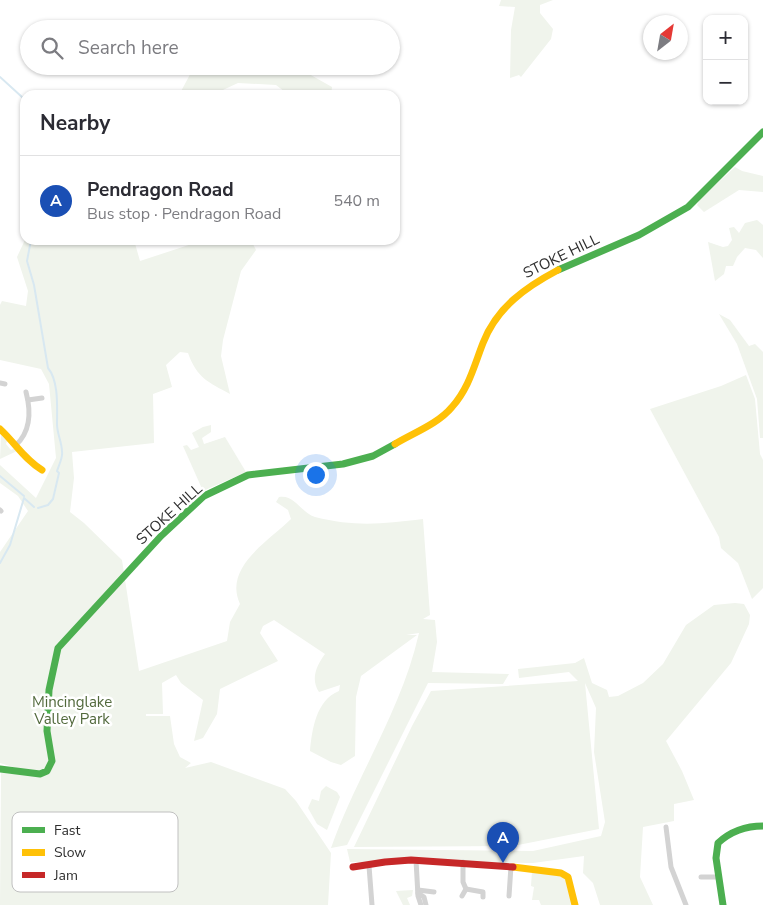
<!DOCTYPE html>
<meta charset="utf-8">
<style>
:root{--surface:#fff;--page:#f2f2f3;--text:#2b2b33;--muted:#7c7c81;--line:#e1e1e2;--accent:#777}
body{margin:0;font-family:"Nunito Sans",sans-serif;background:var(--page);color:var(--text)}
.controls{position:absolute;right:15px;top:15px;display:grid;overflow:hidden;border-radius:10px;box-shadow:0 1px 4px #0004}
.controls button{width:45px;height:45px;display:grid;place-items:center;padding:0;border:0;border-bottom:1px solid var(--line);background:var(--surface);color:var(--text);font:25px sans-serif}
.compass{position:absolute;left:643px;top:15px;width:45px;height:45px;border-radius:50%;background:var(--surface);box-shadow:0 1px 4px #0004;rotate:31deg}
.you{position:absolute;left:315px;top:474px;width:18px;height:18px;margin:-12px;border:4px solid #fff;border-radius:50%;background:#1a73e8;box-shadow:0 0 0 8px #1a73e833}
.badge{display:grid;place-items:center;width:32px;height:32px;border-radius:50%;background:var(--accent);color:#fff;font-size:16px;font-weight:700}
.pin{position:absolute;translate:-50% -41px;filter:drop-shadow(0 1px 2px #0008)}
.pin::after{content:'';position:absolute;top:26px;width:18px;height:15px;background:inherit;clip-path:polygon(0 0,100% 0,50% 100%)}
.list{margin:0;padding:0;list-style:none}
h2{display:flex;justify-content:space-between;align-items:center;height:65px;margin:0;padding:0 20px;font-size:21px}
h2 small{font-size:16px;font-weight:400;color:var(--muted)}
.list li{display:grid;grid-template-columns:32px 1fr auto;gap:15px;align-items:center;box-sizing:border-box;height:90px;padding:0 20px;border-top:1px solid var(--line)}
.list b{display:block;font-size:19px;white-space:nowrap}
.list p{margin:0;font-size:16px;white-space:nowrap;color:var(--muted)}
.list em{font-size:16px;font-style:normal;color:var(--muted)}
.icon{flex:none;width:28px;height:28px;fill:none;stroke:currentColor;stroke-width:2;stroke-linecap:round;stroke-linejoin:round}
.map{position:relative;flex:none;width:763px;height:905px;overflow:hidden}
.search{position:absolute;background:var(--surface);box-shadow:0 1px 4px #0004;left:20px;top:20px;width:380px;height:55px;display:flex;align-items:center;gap:12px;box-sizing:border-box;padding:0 18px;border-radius:28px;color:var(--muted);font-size:19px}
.panel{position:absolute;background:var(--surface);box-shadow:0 1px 4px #0004;left:20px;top:90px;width:380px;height:155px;border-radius:15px}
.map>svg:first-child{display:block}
.green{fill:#f0f4ec}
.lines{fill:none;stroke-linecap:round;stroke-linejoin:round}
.stream{stroke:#d8e8f1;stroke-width:2}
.street{stroke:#d3d3d3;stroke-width:5}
.fast{stroke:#4caf50;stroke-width:7}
.slow{stroke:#ffc107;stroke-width:7}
.jam{stroke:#c62828;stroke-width:7}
.labels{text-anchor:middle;stroke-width:5;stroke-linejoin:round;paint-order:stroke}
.street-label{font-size:15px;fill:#2e2e2e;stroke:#fff}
.park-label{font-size:15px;fill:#52693c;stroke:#fff}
.key{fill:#fff;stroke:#c0c0c0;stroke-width:1}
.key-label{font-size:14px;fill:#2e2e2e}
</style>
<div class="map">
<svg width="763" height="905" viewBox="0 0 763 905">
<rect width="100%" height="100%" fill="#fff"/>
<g class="green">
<path d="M501,0h52l-13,5v8l13,16 -2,10 -30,38 -2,-2 -9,3 1,-48 4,-23 -16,-1z"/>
<path d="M197,66h86l26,8 23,13 -1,8h-42l-13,-10 -38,-2 -26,12h-33l15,-28z"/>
<path d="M735,167l7,4 21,5v16l-24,-2 -35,22 -7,-7 3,-6z"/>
<path d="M757,220l6,5v33l-7,-8 -11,-2 -8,9 -4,9h-7l-2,8 -9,7 -7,-39 15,5 5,-1 4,-6 -3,-12 5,-1 5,6 6,-10z"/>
<path d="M25,234v6h109l6,21 64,-21h47l5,10 -15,21 -18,69 -2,16 9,38c-22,-12 -33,-16 -42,-41l-8,-1 -14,13 6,22 -19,7 1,49 -82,9 2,26 -4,34 14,11 38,37 17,111 88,-30 3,-19 10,-18c-17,-37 29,-63 51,-85l-3,-9 -12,-8 3,-5c16,-3 22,16 36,20 40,10 67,7 108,2l7,96 -7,4 12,1 2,22 -5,30 77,2 -6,10 -75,-1 -81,162 -16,3c26,-73 71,-139 88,-215l-13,2h11l-56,41 -5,21 -1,59 -14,9 -10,-3 -21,-11c2,-21 6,-51 29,-60l1,-6 -21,7c-9,-13 -2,-27 6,-38l-51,-34 -11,6 -3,7 18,28 -58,28 -3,25 -14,24 -9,3 9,-41 -22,-17 -5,-8 -14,8 1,31h-17v2h24l4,28 6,13 11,6 -6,5 26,-6 74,27 11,12 35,52 -3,52h-328l1,-132 41,3 -42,-13v-211l28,-41 -10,-15 -18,-13v-18l36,33 20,-40 -7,-74 -8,-15 -41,-9v-55l2,-4 24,5 2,-15 -11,-34 7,-15z"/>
<path d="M719,314l11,6 19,26 6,-2 8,8v86h-3l-3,-39 -20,-55z"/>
<path d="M746,375l9,24 5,55 3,6v128l-11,11 -14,-36 -17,-15 -2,-11 -69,-128 71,-23z"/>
<path d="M211,425v7l-9,6 2,6 21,-7 21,35 -43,19 -20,-45 4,-1 4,5 8,-3 -7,-14 11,-6z"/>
<path d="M1,435l6,6 -1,3 5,6 4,-2 2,3 -17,8z"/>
<path d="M735,603l9,1 6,11 -1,9 -18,39 -65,78 16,30 12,29 -20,4v17l-31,6 -3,50 13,28h-53l-7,-22 -10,-10 1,-17 -51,7 -183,-1 -3,-13 186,2 68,-15 4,-14 -11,-70 2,-44 -11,-25 14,146 -86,17 -159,1 58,-121 19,-35 147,-10 -9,-9 -50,6 -1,-9 57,-6 9,-5 8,25 15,7 2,7 9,-1 25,-13 20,-19 23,-39 28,-20z"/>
<path d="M326,786l11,6 3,5 -13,33 -10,-6 -9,-16 4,-9 7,2 2,-10z"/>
<path d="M532,871l33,4 9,30h-33l-2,-5h-7l2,-13 -3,-1z"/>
<path d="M413,890l-1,6 -5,2 3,7h-7l-7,-14z"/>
</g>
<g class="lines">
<g class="stream">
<path d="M0,77l22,20"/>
<path d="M31,240l-4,21 7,24 14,83c11,13 9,40 9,56 0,10 5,18 5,28 1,5 -3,13 -5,19l2,2 -6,26 -5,6 -10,3"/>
<path d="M0,476l24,20"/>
<path d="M0,563l10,-18 14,-47 10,9"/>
</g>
<g class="street">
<path d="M0,383l5,1"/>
<path d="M28,400l14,-2"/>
<path d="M16,445c15,-14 15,-34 10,-53"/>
<path d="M0,510l1,1"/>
<path d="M666,827l5,40 15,38"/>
<path d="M416,860l2,36 3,9"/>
<path d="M369,866l3,39"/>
<path d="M701,877h18"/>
<path d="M466,889l17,3v5"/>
<path d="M418,890l16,2"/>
<path d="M418,893l6,4 2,8"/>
<path d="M462,896l4,-7 -3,-7v-20"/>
<path d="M509,896l2,-30"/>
</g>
<g class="fast">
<path d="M558,270l81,-35 49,-28 75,-75"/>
<path d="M0,769l40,5 7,-3 5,-10 -5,-30 2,-41 9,-42 103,-112 43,-40 44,-21 95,-11 30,-8 22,-12"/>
<path d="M723,905l-7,-47 2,-15c13,-12 28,-17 45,-17"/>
</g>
<g class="slow">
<path d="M0,429c16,15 24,30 42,41"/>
<path d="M395,444c18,-11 43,-20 57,-37 17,-19 22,-41 31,-64 14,-36 43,-56 75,-73"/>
<path d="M513,867l48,6 7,4 7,28"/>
</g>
<path class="jam" d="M353,867l32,-5 26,-2 102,7"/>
</g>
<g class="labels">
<g class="street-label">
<text transform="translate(561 256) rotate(-26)" y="5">STOKE HILL</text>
<text transform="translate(169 514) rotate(-42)" y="5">STOKE HILL</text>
</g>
<g class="park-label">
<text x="72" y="707">Mincinglake<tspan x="72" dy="17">Valley Park</tspan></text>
</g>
</g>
<rect x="12" y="812" width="166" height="80" rx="8" class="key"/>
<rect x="22" y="827" width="23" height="6" fill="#4caf50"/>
<rect x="22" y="849" width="23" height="7" fill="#ffc107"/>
<rect x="22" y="872" width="23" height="6" fill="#c62828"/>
<g class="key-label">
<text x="54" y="835">Fast</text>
<text x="54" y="857">Slow</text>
<text x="54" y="880">Jam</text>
</g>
</svg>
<div class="controls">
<button>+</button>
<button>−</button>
</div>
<svg class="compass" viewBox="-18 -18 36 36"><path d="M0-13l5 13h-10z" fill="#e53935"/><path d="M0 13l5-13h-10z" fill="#7c7c81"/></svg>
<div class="you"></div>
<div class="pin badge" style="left:503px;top:863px;background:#1a4fb4">A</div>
<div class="search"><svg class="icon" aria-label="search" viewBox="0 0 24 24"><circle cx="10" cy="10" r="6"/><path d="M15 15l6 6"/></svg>Search here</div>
<section class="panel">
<h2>Nearby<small></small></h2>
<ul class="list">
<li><span class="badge" style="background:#1a4fb4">A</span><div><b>Pendragon Road</b><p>Bus stop · Pendragon Road</p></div><em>540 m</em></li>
</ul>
</section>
</div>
